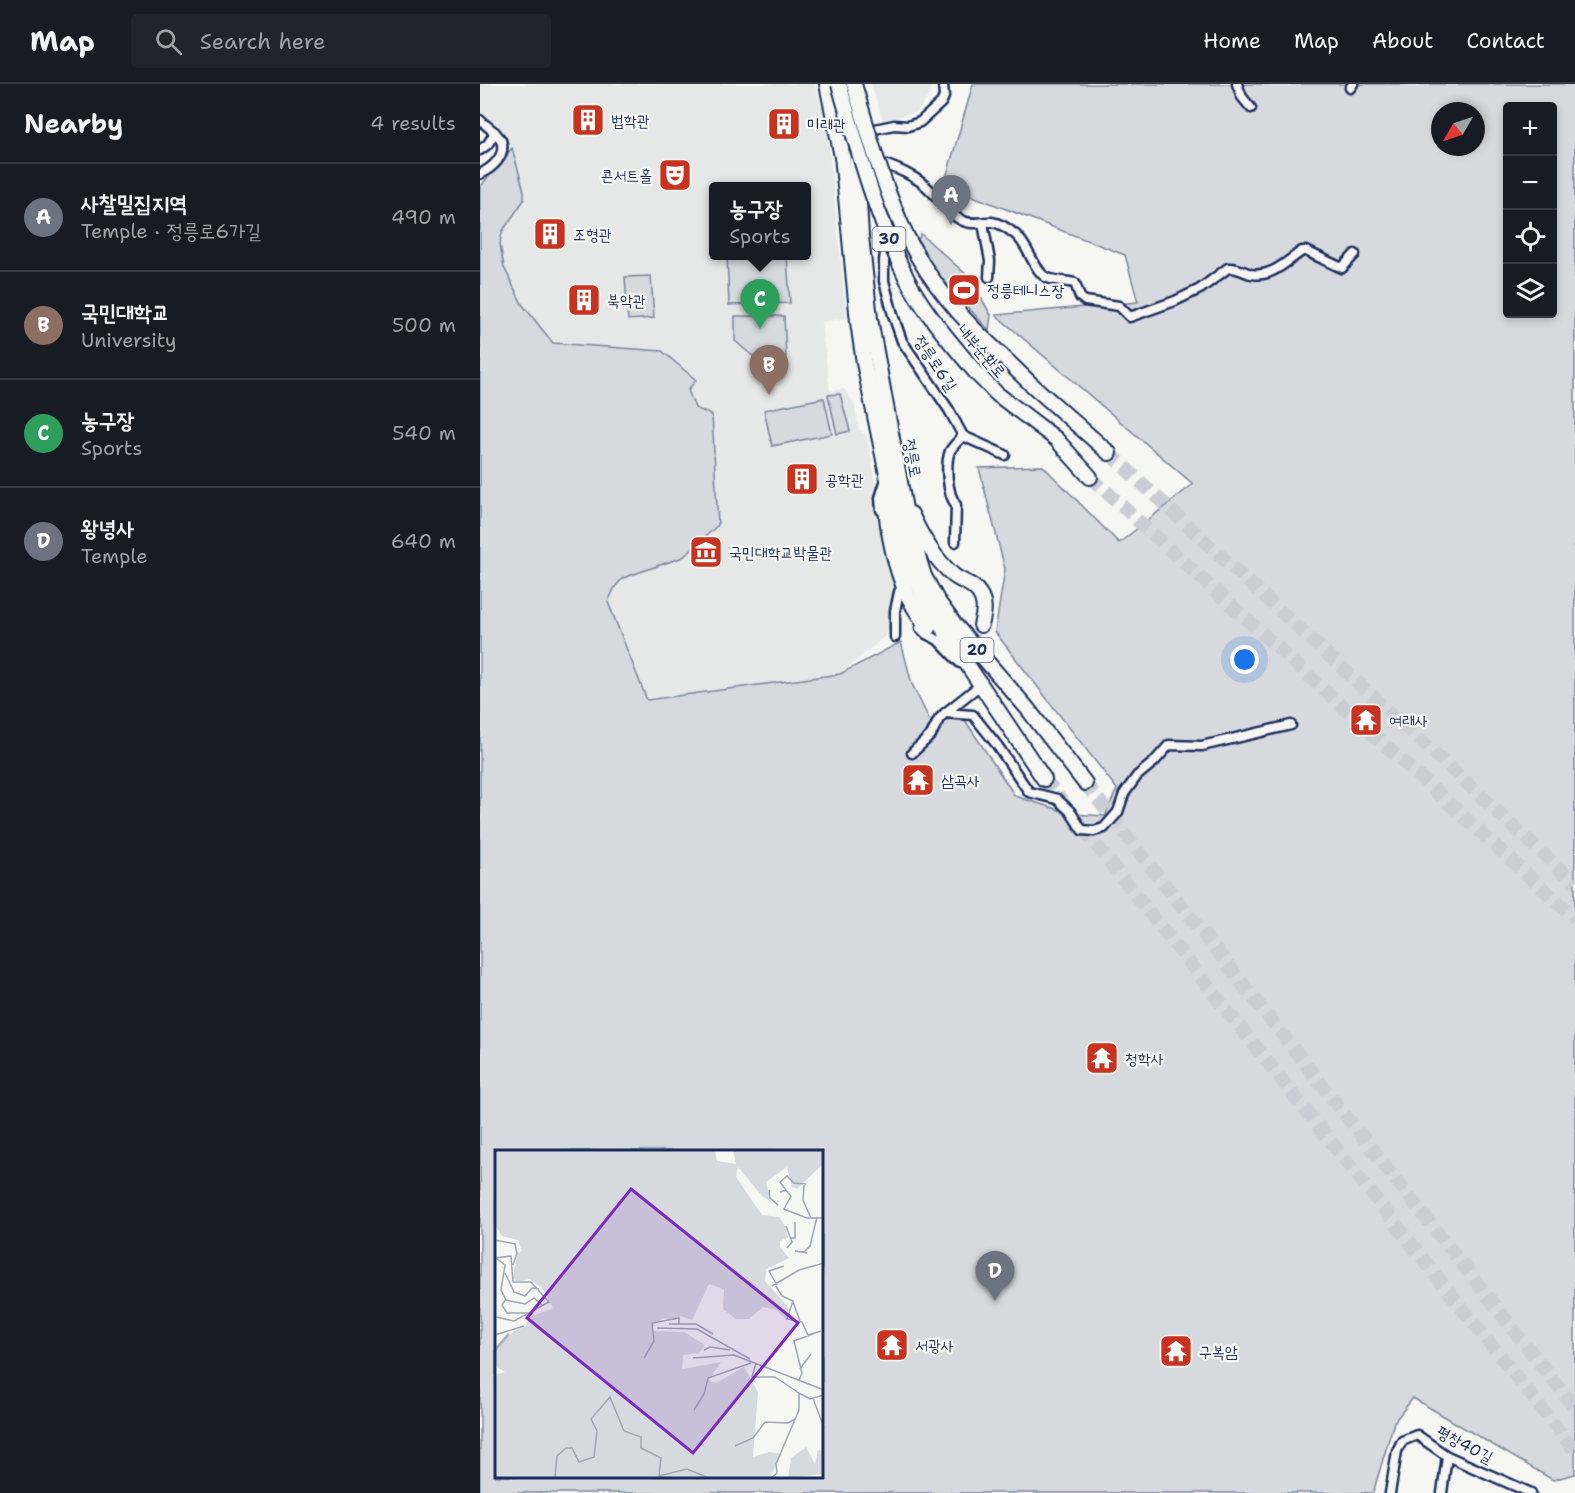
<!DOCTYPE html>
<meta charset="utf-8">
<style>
:root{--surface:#171b24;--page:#20242c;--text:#f1f3f6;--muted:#9ea1a6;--line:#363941;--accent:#b45309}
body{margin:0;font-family:"Shantell Sans","Poor Story",sans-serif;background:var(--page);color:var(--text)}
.controls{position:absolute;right:18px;top:18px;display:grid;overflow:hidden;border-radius:6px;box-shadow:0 3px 9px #0003}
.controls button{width:54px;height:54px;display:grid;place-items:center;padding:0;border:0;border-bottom:2px solid var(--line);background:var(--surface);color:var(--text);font:30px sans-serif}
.compass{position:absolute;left:951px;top:18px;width:54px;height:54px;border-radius:50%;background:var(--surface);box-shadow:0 3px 9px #0003;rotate:231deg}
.you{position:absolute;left:765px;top:576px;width:21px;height:21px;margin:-15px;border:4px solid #fff;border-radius:50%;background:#1a73e8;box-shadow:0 0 0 9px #1a73e833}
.badge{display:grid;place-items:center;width:39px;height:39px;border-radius:50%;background:var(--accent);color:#fff;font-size:20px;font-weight:700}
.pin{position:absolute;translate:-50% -50px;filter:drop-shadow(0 2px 3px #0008)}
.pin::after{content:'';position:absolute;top:32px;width:21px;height:18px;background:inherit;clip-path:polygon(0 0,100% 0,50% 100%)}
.popup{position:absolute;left:229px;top:98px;width:102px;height:78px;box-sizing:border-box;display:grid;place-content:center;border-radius:6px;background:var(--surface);filter:drop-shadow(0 2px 4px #0005);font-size:20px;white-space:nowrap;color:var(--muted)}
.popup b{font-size:22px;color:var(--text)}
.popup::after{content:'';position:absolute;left:50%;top:100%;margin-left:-12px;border:12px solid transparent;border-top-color:var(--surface)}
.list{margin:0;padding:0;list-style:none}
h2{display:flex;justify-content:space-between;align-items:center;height:78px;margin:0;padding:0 24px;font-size:26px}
h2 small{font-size:20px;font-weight:400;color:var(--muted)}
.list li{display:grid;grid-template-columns:39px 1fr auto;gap:18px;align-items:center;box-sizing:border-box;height:108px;padding:0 24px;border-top:2px solid var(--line)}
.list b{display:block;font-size:22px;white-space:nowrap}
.list p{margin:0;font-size:20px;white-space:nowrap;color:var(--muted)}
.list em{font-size:20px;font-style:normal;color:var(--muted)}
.icon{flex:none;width:33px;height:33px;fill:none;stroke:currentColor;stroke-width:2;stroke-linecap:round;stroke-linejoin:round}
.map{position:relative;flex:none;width:1095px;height:1409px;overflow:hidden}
header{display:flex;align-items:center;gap:36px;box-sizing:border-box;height:84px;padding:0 30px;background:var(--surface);border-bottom:2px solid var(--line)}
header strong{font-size:28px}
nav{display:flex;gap:33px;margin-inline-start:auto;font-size:21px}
.search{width:420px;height:54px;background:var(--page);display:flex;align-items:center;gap:15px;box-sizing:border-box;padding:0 21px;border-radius:6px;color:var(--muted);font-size:22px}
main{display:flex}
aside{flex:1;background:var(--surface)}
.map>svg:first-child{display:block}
.built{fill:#e6e7e7;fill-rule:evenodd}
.green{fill:#d6d9dd;stroke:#78849e;stroke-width:1.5;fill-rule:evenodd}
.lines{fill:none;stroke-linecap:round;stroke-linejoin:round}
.primary-tunnel{stroke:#caced4;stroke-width:14;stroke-dasharray:14 7;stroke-linecap:butt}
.trunk-tunnel{stroke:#caced4;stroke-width:14;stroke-dasharray:14 7;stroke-linecap:butt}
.minor-casing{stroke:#1b2f5e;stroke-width:13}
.primary-casing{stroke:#1b2f5e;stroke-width:18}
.trunk-casing{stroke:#1b2f5e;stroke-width:18}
.minor{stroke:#f6f6f2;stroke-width:8}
.primary{stroke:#f6f6f2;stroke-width:14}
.trunk{stroke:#f6f6f2;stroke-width:14}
.trunk-bridge-casing{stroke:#1b2f5e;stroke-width:18;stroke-linecap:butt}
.trunk-bridge{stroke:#f6f6f2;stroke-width:14}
.labels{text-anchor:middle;stroke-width:4.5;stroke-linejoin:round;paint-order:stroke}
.shield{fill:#f6f6f2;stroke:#5d6b8a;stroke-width:1.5}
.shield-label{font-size:15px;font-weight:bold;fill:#1b2f5e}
.poi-label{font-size:16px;fill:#1b2f5e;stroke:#f6f6f2;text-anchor:start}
.street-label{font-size:16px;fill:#1b2f5e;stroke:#f6f6f2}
.inset-river{fill:none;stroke:#abb2c0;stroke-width:3}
.inset-road{fill:none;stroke:#9ea6b7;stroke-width:1.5}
.view{fill:#7b2cbf;fill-opacity:0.15;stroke:#7b2cbf;stroke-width:3}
.inset-edge{fill:none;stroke:#1b2f5e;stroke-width:3}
</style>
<header>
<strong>Map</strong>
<div class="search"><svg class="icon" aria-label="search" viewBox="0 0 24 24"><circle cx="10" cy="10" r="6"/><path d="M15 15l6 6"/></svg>Search here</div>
<nav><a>Home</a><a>Map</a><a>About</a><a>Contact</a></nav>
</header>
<main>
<aside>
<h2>Nearby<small>4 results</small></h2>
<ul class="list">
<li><span class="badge" style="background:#6b7280">A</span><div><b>사찰밀집지역</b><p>Temple · 정릉로6가길</p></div><em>490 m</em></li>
<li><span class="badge" style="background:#8d6e63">B</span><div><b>국민대학교</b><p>University</p></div><em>500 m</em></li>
<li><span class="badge" style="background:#2e9e5b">C</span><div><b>농구장</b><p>Sports</p></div><em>540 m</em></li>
<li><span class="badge" style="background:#6b7280">D</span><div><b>왕녕사</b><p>Temple</p></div><em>640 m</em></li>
</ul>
</aside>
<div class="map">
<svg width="1095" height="1409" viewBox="0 0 1095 1409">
<rect width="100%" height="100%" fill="#f6f6f2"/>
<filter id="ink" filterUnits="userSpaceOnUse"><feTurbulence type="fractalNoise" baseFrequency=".0167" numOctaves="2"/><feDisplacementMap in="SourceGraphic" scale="12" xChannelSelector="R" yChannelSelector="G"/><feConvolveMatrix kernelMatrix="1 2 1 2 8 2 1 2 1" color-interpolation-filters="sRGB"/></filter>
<g filter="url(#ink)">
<g class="built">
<path d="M0,0h335l11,37 21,197 -26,4 9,69 14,-2 10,14 5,26 8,7 28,152 -5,16 2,23 -8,10 -44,37 -193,26 -39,-98 7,-15 8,-9 19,-6 53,-164 -7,-18 8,-10 -34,-29 -109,-8 -13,-15 -18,-24 -18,-37 -4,-23 2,-12 22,-41 -12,-43 -15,-20 -17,-13zM234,103h92v69h-92z"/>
<path d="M391,0h60l-2,12 -12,16 -34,9z"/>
</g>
<g class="green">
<path d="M493,0h602v1390l-22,6 -140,-82 -19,24 -21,71h-893v-1306l32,-39 12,43v9l-22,32 -2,12 4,23 18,37 31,39 109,8 34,29 -8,10 7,18 17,7 6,110 -35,32 -60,21 -8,9 -7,15 39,98 193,-26 61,-32 11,42 17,35 36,1 50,76 57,18 33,2 12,-27 -122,-157 10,-63 -26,-101 64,-2 76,77 74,-59 -197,-169 142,-13 -13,-47 -181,-70zM1028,22h44v208h-44zM960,27h36v36h-36zM16,1067h326v325h-326z"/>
<path d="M441,150l48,43 22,38 -2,15 -56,-61 -15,-29z"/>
<path d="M247,172h60l3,47 -61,2z"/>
<path d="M171,192l3,42 -26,2 -3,-43z"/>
<path d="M255,232h49l2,41 -31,1 -20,-17z"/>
<path d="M360,310l10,37 -13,3 -9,-39z"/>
<path d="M344,314l8,36 -60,12 -8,-36z"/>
</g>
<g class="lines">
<g class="primary-tunnel">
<path d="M448,544c22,17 36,26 53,-3"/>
<path d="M564,695l531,672"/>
<path d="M605,699l490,625"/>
</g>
<g class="trunk-tunnel">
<path d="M629,369l466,430"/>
<path d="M610,393l485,441"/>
</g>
<g class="minor-casing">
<g id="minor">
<path d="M757,0l5,13 9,11"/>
<path d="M870,4l3,-4"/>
<path d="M0,36c6,6 17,12 21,20 6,16 -9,28 -21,34"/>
<path d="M385,47l29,-6 14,1 12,-4 21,-19 3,-6 -1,-13"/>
<path d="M0,66l8,-6 7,-12"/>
<path d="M395,78c19,4 43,15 56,29 10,10 17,22 30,29 11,6 20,1 31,2 8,1 18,8 24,13 13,11 19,39 32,43 8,3 19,3 27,5l5,14 5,4 34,5 11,11 45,-16 25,-12 28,-21c10,-1 15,4 23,6 20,4 36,-13 51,-23h4l36,17 13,-14"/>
<path d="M395,97l12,33 2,12"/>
<path d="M503,139l7,38 -1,16"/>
<path d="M407,155l-3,22v20l9,34 9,26 47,69 14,26 42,19"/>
<path d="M401,426l-1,-12 7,-22"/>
<path d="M475,458l1,-37c-9,-12 -11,-40 -6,-54 3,-5 9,-11 13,-15"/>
<path d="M440,544l6,6 12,6 22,23"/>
<path d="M415,553v-26l4,-19"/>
<path d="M499,602l-34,27 28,2 24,30 32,47 28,7 13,12 12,19 12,1 10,-3 14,-16 6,-18 13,-18 17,-14 15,-17 33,1 89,-21"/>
<path d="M432,669l19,-18 8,-16 6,-6"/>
<path d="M910,1409l7,-42 5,-10 15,-6 30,21 84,37"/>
<path d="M962,1409l5,-37"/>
</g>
</g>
<g class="primary-casing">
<g id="primary">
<path d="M361,61l17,177 6,41 26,126 19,78 19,39 116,173"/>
<path d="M376,68l5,84 9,83 37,201 17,56 13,24 18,25 72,83 58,75"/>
<path d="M407,416c-2,13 1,24 3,37 7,36 15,61 38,91"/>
<path d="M431,430c10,22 24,45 42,61 8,7 20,8 26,18 7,10 5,21 2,32"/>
</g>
</g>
<g class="trunk-casing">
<g id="trunk">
<path d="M347,0l15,73"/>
<path d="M518,268l33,32 78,69"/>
<path d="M498,291l19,19 59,45 34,38"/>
</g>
</g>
<use href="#minor" class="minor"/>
<use href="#primary" class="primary"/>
<use href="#trunk" class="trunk"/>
<g class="trunk-bridge-casing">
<g id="trunk-bridge">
<path d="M359,0c19,66 37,133 68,195 18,35 46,66 71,96"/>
<path d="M374,0c14,47 27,95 47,140 22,50 57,92 97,128"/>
</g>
</g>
<use href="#trunk-bridge" class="trunk-bridge"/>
</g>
</g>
<defs>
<g id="building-square" transform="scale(1.725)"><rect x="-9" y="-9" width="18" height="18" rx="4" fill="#c8321e" stroke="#f6f6f2"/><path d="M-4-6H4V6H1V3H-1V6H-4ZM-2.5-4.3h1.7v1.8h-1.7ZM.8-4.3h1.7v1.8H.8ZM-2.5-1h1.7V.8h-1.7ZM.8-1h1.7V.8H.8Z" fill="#fff"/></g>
<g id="theatre-square" transform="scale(1.725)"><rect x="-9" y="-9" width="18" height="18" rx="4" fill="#c8321e" stroke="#f6f6f2"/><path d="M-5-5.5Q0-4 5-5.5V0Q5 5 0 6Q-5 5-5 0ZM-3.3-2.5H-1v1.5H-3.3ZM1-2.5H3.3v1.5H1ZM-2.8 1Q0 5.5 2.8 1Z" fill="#fff"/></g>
<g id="stadium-square" transform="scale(1.725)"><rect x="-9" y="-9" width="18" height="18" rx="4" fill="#c8321e" stroke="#f6f6f2"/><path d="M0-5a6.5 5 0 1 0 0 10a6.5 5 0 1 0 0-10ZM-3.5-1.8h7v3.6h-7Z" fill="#fff"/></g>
<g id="museum-square" transform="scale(1.725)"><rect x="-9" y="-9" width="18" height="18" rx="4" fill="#c8321e" stroke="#f6f6f2"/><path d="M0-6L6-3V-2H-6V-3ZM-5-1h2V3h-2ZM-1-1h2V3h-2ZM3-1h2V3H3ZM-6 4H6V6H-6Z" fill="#fff"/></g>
<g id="temple-square" transform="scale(1.725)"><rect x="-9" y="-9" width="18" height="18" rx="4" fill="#c8321e" stroke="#f6f6f2"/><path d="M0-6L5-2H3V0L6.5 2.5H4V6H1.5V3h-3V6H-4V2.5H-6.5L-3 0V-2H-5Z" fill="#fff"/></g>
</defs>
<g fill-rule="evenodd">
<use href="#building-square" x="108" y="36"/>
<use href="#building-square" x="304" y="40"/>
<use href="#theatre-square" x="195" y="91"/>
<use href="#building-square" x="70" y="150"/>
<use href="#stadium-square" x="484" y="206"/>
<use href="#building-square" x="104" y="216"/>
<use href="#building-square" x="322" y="395"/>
<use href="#museum-square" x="226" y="468"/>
<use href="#temple-square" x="886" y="636"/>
<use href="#temple-square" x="438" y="696"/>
<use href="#temple-square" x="622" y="974"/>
<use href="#temple-square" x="412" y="1261"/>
<use href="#temple-square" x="696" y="1267"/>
</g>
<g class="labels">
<g class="shield">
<rect x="392.5" y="143" width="33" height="24" rx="4.5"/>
<rect x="480.5" y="554" width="33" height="24" rx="4.5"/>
</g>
<g class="shield-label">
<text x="409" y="160">30</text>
<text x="497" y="571">20</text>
</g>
<g class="poi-label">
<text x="131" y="42">법학관</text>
<text x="327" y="46">미래관</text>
<text x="172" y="97" text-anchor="end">콘서트홀</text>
<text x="93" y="156">조형관</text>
<text x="507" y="212">정릉테니스장</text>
<text x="127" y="222">북악관</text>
<text x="345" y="401">공학관</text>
<text x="249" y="474">국민대학교박물관</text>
<text x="909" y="642">여래사</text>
<text x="461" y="702">삼곡사</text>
<text x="645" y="980">청학사</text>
<text x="435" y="1267">서광사</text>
<text x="719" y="1273">구복암</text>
</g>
<g class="street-label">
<text transform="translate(502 267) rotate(49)" y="6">내부순환로</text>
<text transform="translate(456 279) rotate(56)" y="6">정릉로6길</text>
<text transform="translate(433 374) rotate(80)" y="6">정릉로</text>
<text transform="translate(985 1360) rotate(28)" y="6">평창40길</text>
</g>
</g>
<g transform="translate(15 1066)">
<rect width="328" height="328" fill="#f6f6f2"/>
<path d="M0,0h220l2,11 19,3 -3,-14h90v14l-26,25 -5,-2 -5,-20 -21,15 5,20 -9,-6 -24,-29 -2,10 26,38 17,2 6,9 3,11 -8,4v6l9,11 -23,11 -1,12 23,26 -1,14 -10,-11 -14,-3 -14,12h-13l-13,-10 1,-20 -15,-5 -17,36 -12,-4 -4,4 -13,-2 -11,9 2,4 30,1 21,13 -6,8 -16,2 -1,14 39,-7 -12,18 7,3 28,-16 14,25 -5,65 16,-5 13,2 -13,24h-274v-103l10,-3 -8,-5 -2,-15 19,-21 12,-5 4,-9 23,-9 -11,-20 -12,-9 -13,3 -4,-4 4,-24 5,-3 -4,-11 -16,-4 -7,-11zM311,297l9,17 3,-14 5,1v23l-35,4 3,-20z" fill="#d6d9dd"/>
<path class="inset-river" d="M0,200l14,-16"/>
<path class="inset-road" d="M309,35l-1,15 8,18M274,40l1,8 8,7M291,40l-6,-8 7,-6 7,7 12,1M285,42l6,-2 5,6 -7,13 23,9h17M291,76l6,16 -5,6M296,88h4v-16M0,90l20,4 2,9 -4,12M312,103l-12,-2 9,1 6,-6 7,-29M0,108l16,-2 2,26h18l18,20 -35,19 -18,-4M1,108l9,7 -4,25 5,10 19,4 9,-6 9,8M10,123l9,19 11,4 7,-8 7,1M282,135l-8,-14 15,-5M277,136l27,-16 25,-7M281,136l6,10 11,5 -6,18 15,3 6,13 13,-4M11,149l-4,6 5,8h23M298,152l7,19M174,174h27l17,10M162,178l40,1 53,30M0,185l29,-9M209,200l6,-3 20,3M149,208l10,-17 -2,-18 27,-5v7M198,208l41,-3 90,35M261,213l-4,14h23l24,16M305,219l11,-15M304,230l3,-7 -8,-32 21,-8M318,248l11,30M199,260l10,-16 4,-16 43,-15M240,296l18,-8 12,-16 23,1 7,-4M60,328l2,-22 9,-8h6l7,14 15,-5 3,-26 -6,-12 19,-22 14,34 17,6v11l20,10 -2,18 28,-7 22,9M276,328l6,-5 -1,-9 23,-54v-17l11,6 14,-4"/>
<path class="view" d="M136,39l167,134 -105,130 -166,-135z"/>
<rect width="328" height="328" class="inset-edge"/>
</g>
</svg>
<div class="controls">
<button>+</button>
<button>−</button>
<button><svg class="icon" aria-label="locate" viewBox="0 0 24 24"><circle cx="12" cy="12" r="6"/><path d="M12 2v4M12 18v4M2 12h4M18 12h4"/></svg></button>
<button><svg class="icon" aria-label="layers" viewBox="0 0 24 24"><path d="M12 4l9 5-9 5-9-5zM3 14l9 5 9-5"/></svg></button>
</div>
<svg class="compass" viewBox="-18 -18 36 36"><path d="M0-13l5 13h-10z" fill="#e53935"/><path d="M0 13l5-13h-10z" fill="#9ea1a6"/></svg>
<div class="you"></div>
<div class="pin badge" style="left:471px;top:141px;background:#6b7280">A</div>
<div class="pin badge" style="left:289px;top:311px;background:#8d6e63">B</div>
<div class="pin badge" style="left:280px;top:245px;background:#2e9e5b">C</div>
<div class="popup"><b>농구장</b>Sports</div>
<div class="pin badge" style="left:515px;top:1217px;background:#6b7280">D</div>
</div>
</main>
